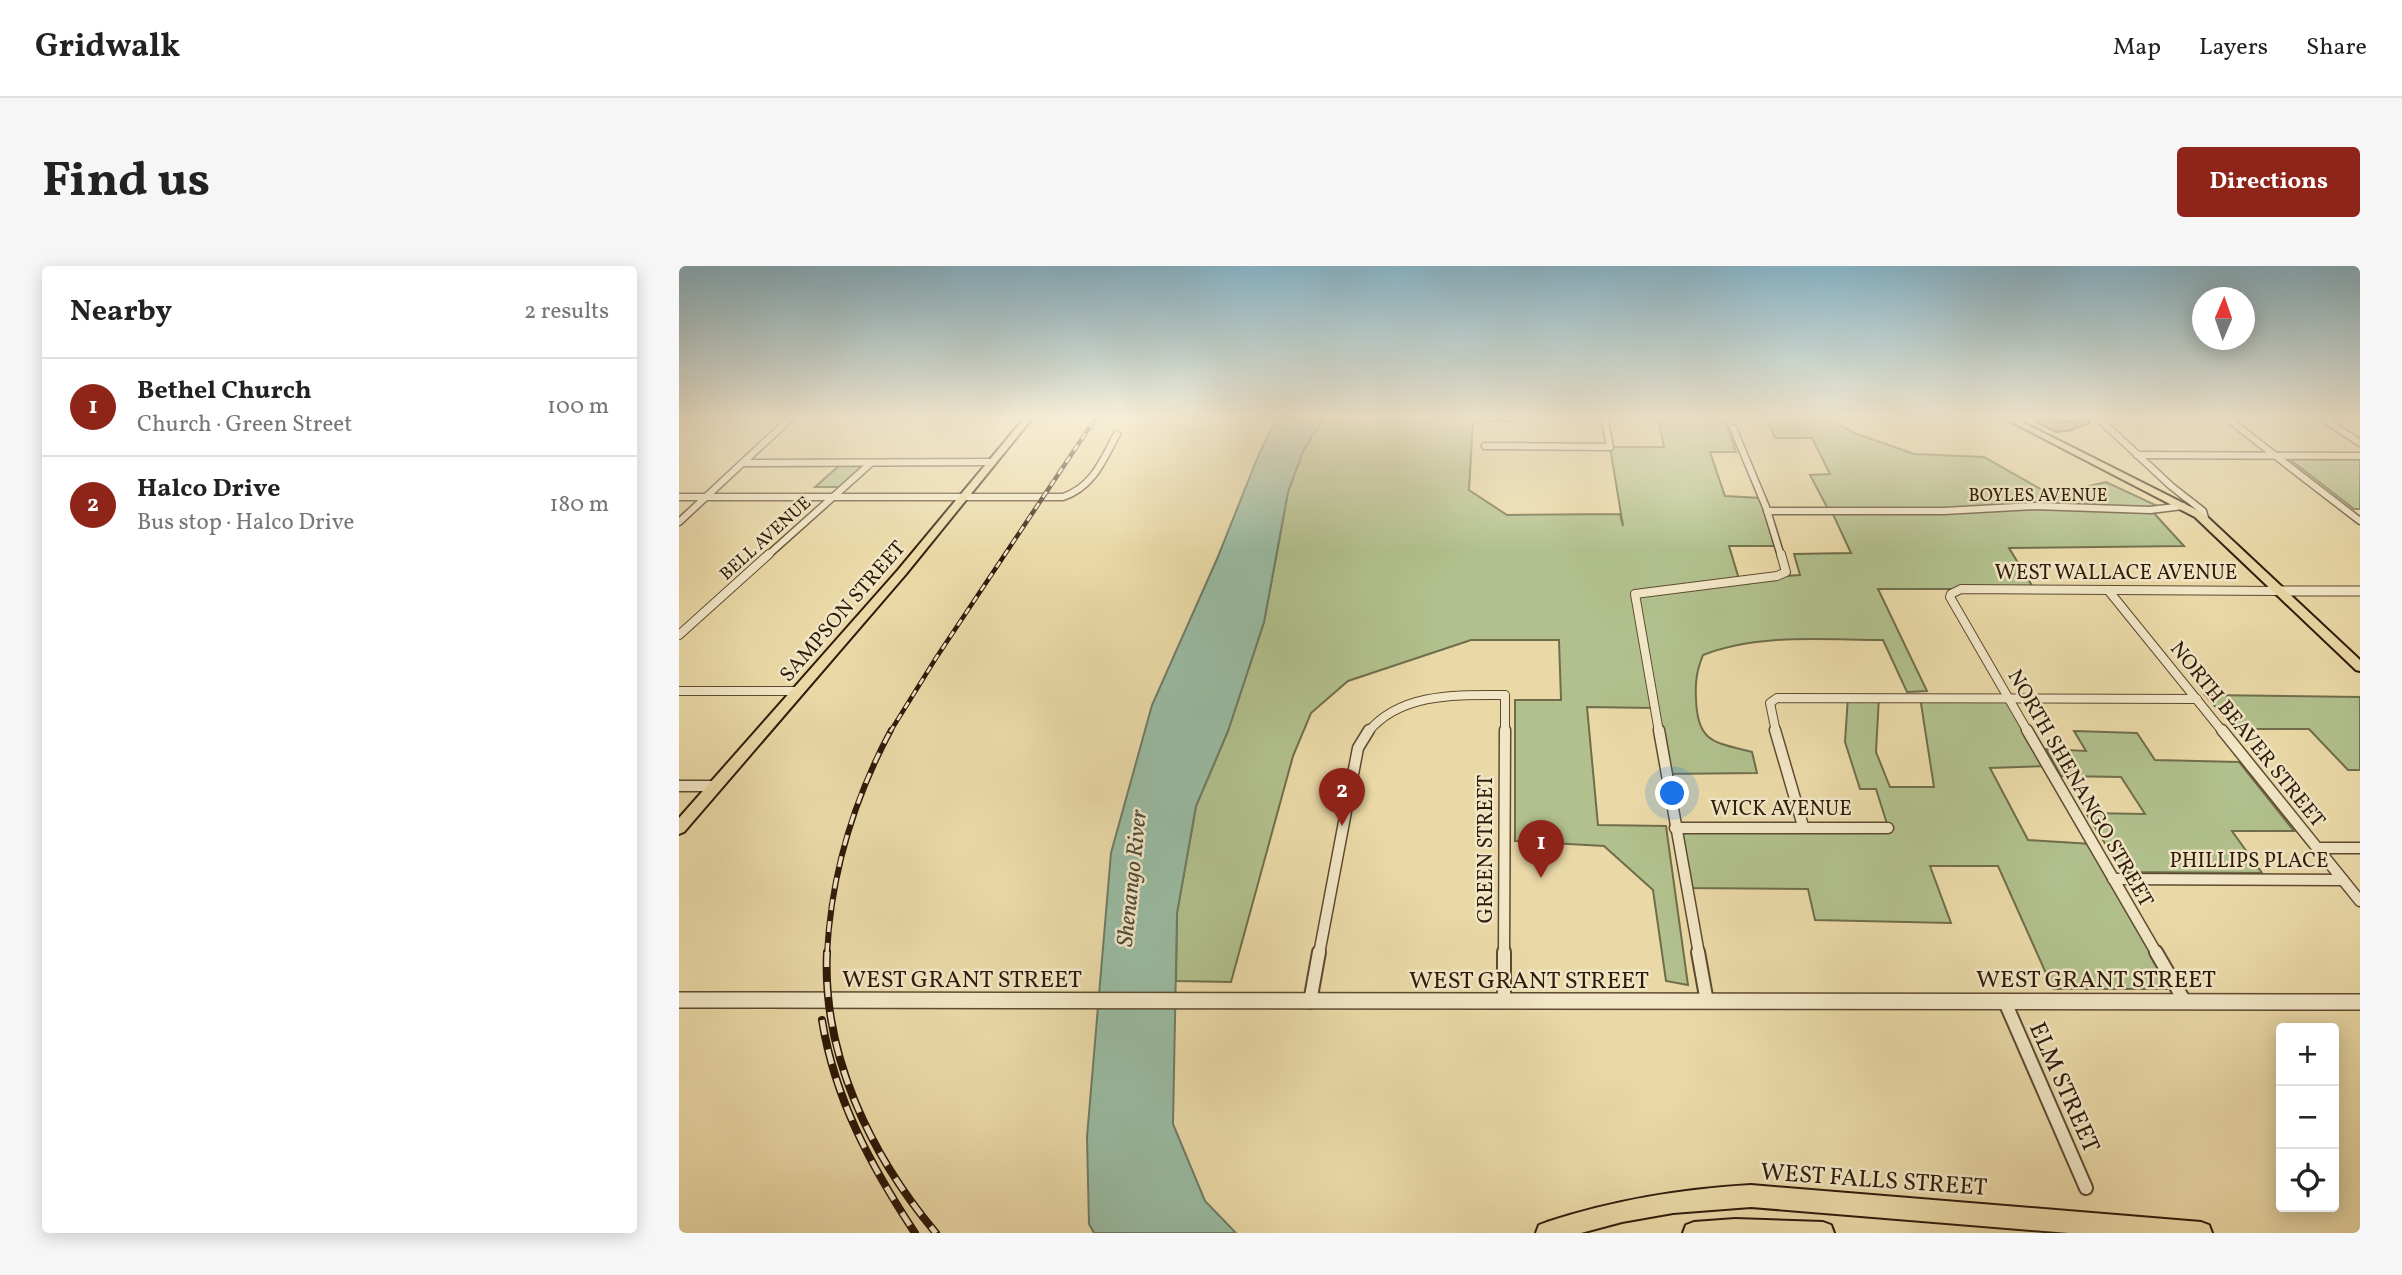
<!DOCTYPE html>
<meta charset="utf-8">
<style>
:root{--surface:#fff;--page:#f6f6f6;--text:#222;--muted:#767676;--line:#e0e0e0;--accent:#8f2418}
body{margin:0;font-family:Vollkorn,serif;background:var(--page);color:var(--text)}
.controls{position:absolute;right:21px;bottom:21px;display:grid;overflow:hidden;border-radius:7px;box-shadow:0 4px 18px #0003}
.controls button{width:63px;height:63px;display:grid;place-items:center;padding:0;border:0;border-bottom:2px solid var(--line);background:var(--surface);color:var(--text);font:35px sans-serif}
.compass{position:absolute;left:1513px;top:21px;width:63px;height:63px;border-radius:50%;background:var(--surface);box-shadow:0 4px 18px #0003;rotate:2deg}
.you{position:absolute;left:994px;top:528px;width:24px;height:24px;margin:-18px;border:5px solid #fff;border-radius:50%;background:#1a73e8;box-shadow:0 0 0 10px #1a73e833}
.badge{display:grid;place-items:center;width:46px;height:46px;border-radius:50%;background:var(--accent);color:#fff;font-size:23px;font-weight:700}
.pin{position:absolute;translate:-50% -58px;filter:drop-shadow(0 2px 4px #0008)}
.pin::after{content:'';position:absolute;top:37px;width:24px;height:21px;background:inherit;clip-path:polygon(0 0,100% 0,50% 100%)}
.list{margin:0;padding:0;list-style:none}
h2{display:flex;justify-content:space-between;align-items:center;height:91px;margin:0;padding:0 28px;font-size:30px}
h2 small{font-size:23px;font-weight:400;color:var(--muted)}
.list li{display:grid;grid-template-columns:46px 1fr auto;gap:21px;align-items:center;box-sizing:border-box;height:98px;padding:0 28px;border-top:2px solid var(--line)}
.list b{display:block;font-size:26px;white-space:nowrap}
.list p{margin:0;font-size:23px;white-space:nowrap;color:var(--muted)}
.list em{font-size:23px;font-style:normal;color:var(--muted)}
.icon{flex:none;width:38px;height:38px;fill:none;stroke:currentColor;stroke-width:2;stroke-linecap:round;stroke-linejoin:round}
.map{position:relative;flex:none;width:1681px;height:967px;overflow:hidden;border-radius:7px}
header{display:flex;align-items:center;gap:42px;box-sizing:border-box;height:98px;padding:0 35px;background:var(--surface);border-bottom:2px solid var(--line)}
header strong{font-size:33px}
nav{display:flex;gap:38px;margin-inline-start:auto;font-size:24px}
.intro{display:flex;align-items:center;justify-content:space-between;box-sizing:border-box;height:168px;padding:0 42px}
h1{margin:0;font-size:49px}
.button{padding:18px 32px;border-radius:7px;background:var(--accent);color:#fff;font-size:24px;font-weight:700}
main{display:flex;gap:42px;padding:0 42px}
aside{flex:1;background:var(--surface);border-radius:7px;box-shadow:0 4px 18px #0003}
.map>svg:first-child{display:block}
.green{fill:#b1c08c;stroke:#706d4b;stroke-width:2}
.water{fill:#99bba2;stroke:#6f7b65;stroke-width:2}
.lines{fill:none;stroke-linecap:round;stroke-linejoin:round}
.minor-far3-casing{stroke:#5e4a31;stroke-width:9}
.minor-far2-casing{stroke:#5e4a31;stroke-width:10}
.minor-far1-casing{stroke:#5e4a31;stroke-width:13}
.minor-casing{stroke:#5e4a31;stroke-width:16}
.tertiary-far1-casing{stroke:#5e4a31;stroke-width:11}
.tertiary-casing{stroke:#5e4a31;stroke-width:18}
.primary-casing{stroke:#301a0a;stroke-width:4}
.minor-far3{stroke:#f1e6c6;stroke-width:6}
.minor-far2{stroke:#f1e6c6;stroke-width:8}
.minor-far1{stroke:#f1e6c6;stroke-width:10}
.minor{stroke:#f1e6c6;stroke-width:12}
.tertiary-far1{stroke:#f1e6c6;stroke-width:9}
.tertiary{stroke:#f1e6c6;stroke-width:15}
.primary{fill:#ead9a7;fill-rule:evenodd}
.rail-far2-casing{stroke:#301a0a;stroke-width:4.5}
.rail-far1-casing{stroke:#301a0a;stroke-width:6}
.rail-casing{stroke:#301a0a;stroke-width:8}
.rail-far2{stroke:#f1e6c6;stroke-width:2.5;stroke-dasharray:7;stroke-linecap:butt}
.rail-far1{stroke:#f1e6c6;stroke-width:3.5;stroke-dasharray:11;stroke-linecap:butt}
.rail{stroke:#f1e6c6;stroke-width:5;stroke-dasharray:15;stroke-linecap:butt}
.wall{fill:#bd816b;stroke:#301a0a;stroke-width:2}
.shaded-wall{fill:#9a6957;stroke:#301a0a;stroke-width:2}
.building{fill:#dc967c;stroke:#301a0a;stroke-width:2}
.labels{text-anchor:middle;stroke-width:5;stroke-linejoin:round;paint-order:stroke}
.far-street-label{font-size:18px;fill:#301a0a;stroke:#f1e6c6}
.street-label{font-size:21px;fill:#301a0a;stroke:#f1e6c6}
.water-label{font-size:23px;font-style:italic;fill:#504a38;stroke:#f1e6c6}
.near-street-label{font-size:24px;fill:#301a0a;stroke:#f1e6c6}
</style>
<header>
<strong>Gridwalk</strong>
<nav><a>Map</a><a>Layers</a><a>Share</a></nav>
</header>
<div class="intro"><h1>Find us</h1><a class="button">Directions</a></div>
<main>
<aside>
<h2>Nearby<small>2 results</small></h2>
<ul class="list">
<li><span class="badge">1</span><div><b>Bethel Church</b><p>Church · Green Street</p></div><em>100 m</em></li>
<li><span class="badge">2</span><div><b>Halco Drive</b><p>Bus stop · Halco Drive</p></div><em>180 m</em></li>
</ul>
</aside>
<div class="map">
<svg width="1681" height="967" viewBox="0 0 1681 967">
<rect width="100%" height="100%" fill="#ead9a7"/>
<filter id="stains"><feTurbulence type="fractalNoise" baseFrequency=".00286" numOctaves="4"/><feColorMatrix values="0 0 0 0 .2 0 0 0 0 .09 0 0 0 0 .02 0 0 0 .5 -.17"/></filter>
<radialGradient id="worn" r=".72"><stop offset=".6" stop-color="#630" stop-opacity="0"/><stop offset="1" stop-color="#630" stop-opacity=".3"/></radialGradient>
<g class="green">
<path d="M646,150h190l-1,5h-41l-4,69 38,25 113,-1 3,12 -13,-79h54l-7,-31h67l12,36h-26l15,44 37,2 17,48h-50l10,33 61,-4 -6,-21 57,-1 -19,-41 -3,-1 -19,-36 20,-1 -18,-36h-37l-10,-22h57l35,18 57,20 70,3 67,38 55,-13 58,27 -13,1 33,36 -175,2 25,41h-156l49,102 -20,1 -24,-52c-59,0 -125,-7 -180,15 -6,15 -8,26 -7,43 1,45 18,44 56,54l5,21 -93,1 -10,-66 -67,-1 11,118 68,1 22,159 -22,-4 -13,-91 -49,-44 -89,-5v-141h46l-2,-60h-88l-123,41 -37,32 -18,43 -62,226 -55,-1 1,-68 19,-107 32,-75 36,-109 24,-130 15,-41z"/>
<path d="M1609,192h72v51h-6z"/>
<path d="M162,198h23l-24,23h-25z"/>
<path d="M1526,429l155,2v73h-12l-39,-41h-74z"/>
<path d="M1169,430h31l-3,56 14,35h44l-14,-90 89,2 39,67 -58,2 38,72 64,4 86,145h-125l-55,-123h-68l21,57 -136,-3 -7,-31 -124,-1 -9,-60 213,-1 -12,-38h-16l-15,-47z"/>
<path d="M1395,465l63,2 18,27 84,2 55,69h-62l30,42 -139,-1 -37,-59 59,1 -24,-37 -60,-1 -15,-27 40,2z"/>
</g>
<path class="water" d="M599,150h47l-22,35 -15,41 -24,130 -36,109 -32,75 -19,107 -4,211 32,77 31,32h-142l-5,-9 -2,-87 24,-284 41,-148 65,-146 42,-105z"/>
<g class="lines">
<g class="minor-far3-casing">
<g id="minor-far3">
<path d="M1417,150l75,70 32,25 3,10"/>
<path d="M1545,150l136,105"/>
<path d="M1641,150l40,27"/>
<path d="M1054,162l33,79 15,49"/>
<path d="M806,180l125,1 -6,-31"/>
<path d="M1458,189l223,1"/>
<path d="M64,197l250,-1"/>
<path d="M0,231h384c30,-10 40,-37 54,-63"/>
<path d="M1088,245h177l91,-5 115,4 33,-4"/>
<path d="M0,256l114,-106"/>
<path d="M88,290l104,-93"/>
</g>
</g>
<g class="minor-far2-casing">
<g id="minor-far2">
<path d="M1429,324l115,142"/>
<path d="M0,369l90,-81"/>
<path d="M0,425h120"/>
<path d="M689,466c33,-40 90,-37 137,-37v37"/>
<path d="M980,466l-24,-138 142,-18 9,-4 -5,-18"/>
<path d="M1097,466l-6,-29 7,-5 420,1"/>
<path d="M1349,466l-78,-135 1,-3 10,-5 319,2"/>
</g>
</g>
<g class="minor-far1-casing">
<g id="minor-far1">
<path d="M980,464l40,224"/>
<path d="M1096,464l28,96"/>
<path d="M1348,464l130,224"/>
<path d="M1543,464l138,171"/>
<path d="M0,520h36"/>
<path d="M996,562h213"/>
<path d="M1638,582h43"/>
<path d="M1434,613l230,1"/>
<path d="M640,688l39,-206 11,-18"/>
<path d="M825,688l1,-224"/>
</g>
</g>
<g class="minor-casing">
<g id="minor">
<path d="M1019,686l9,50"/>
<path d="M1477,686l29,50"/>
<path d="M631,736l9,-50"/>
<path d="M825,736v-50"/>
<path d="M1326,736l81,186"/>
</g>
</g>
<g class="tertiary-far1-casing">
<path id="tertiary-far1" d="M1601,325h80"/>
</g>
<g class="tertiary-casing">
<path id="tertiary" d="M0,734l1681,2"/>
</g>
<g class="primary-casing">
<g id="primary">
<path d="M347,150h8l-128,158 -222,258 -5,2v-16l219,-248z"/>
<path d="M1321,150h10l193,97 157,147v11l-4,-1 -161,-153z"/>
<path d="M1072,919l450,37 8,3 3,8h-143l-318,-26 -78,6 -51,9 -41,11h-45l3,-8 8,-3c67,-22 134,-33 204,-37z"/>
<path d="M1056,953l88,3 8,3 3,8h-151l3,-8 8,-3z"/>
</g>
</g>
<use href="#minor-far3" class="minor-far3"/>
<use href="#minor-far2" class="minor-far2"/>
<use href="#minor-far1" class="minor-far1"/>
<use href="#minor" class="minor"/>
<use href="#tertiary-far1" class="tertiary-far1"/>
<use href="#tertiary" class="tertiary"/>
<use href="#primary" class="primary"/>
<g class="rail-far2-casing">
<path id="rail-far2" d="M211,466l46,-74 161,-242"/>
</g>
<g class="rail-far1-casing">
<path id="rail-far1" d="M148,688c4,-80 26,-153 64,-224"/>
</g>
<g class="rail-casing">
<g id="rail">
<path d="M148,686c-5,103 44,204 109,281"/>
<path d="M143,754c13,80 49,146 93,213"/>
</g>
</g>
<use href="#rail-far2" class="rail-far2"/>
<use href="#rail-far1" class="rail-far1"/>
<use href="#rail" class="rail"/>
</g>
<path class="wall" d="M1359,150h54l-4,8 -14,4 -1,2 -17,2 -20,-10z"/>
<path class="shaded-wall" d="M1410,150h3l-4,8 -14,4 3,-9z"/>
<path class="building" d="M1368,150h42l-12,3v2l-17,1z"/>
<linearGradient id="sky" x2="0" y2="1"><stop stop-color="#88b7cc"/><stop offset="0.53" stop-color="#f6eed7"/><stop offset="1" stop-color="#f6eed7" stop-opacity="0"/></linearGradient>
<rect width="1681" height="285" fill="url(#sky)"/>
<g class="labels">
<g class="far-street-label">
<text x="1359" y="235">BOYLES AVENUE</text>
<text transform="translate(86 272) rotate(-42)" y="6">BELL AVENUE</text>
</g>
<g class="street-label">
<text x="1437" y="313">WEST WALLACE AVENUE</text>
<text transform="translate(163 345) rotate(-49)" y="7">SAMPSON STREET</text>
<text transform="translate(1569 468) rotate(51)" y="7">NORTH BEAVER STREET</text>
<text transform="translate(1402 522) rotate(60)" y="7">NORTH SHENANGO STREET</text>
<text x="1102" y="549">WICK AVENUE</text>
<text transform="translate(806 583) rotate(-90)" y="7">GREEN STREET</text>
<text x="1570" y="601">PHILLIPS PLACE</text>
</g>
<g class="water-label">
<text transform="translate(452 612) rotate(-84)" y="8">Shenango River</text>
</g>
<g class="near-street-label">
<text x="283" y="721">WEST GRANT STREET</text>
<text x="1417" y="721">WEST GRANT STREET</text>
<text x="850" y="722">WEST GRANT STREET</text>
<text transform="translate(1386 821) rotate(66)" y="8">ELM STREET</text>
<text transform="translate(1195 913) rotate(4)" y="8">WEST FALLS STREET</text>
</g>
</g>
<rect width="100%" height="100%" filter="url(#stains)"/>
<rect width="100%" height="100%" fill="url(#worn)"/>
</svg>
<div class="controls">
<button>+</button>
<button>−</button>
<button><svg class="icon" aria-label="locate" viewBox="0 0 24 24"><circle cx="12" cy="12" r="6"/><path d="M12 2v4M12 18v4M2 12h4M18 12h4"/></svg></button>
</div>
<svg class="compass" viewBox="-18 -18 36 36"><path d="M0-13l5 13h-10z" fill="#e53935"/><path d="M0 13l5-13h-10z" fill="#767676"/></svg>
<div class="you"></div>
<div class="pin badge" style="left:862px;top:612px">1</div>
<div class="pin badge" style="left:663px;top:560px">2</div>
</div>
</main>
